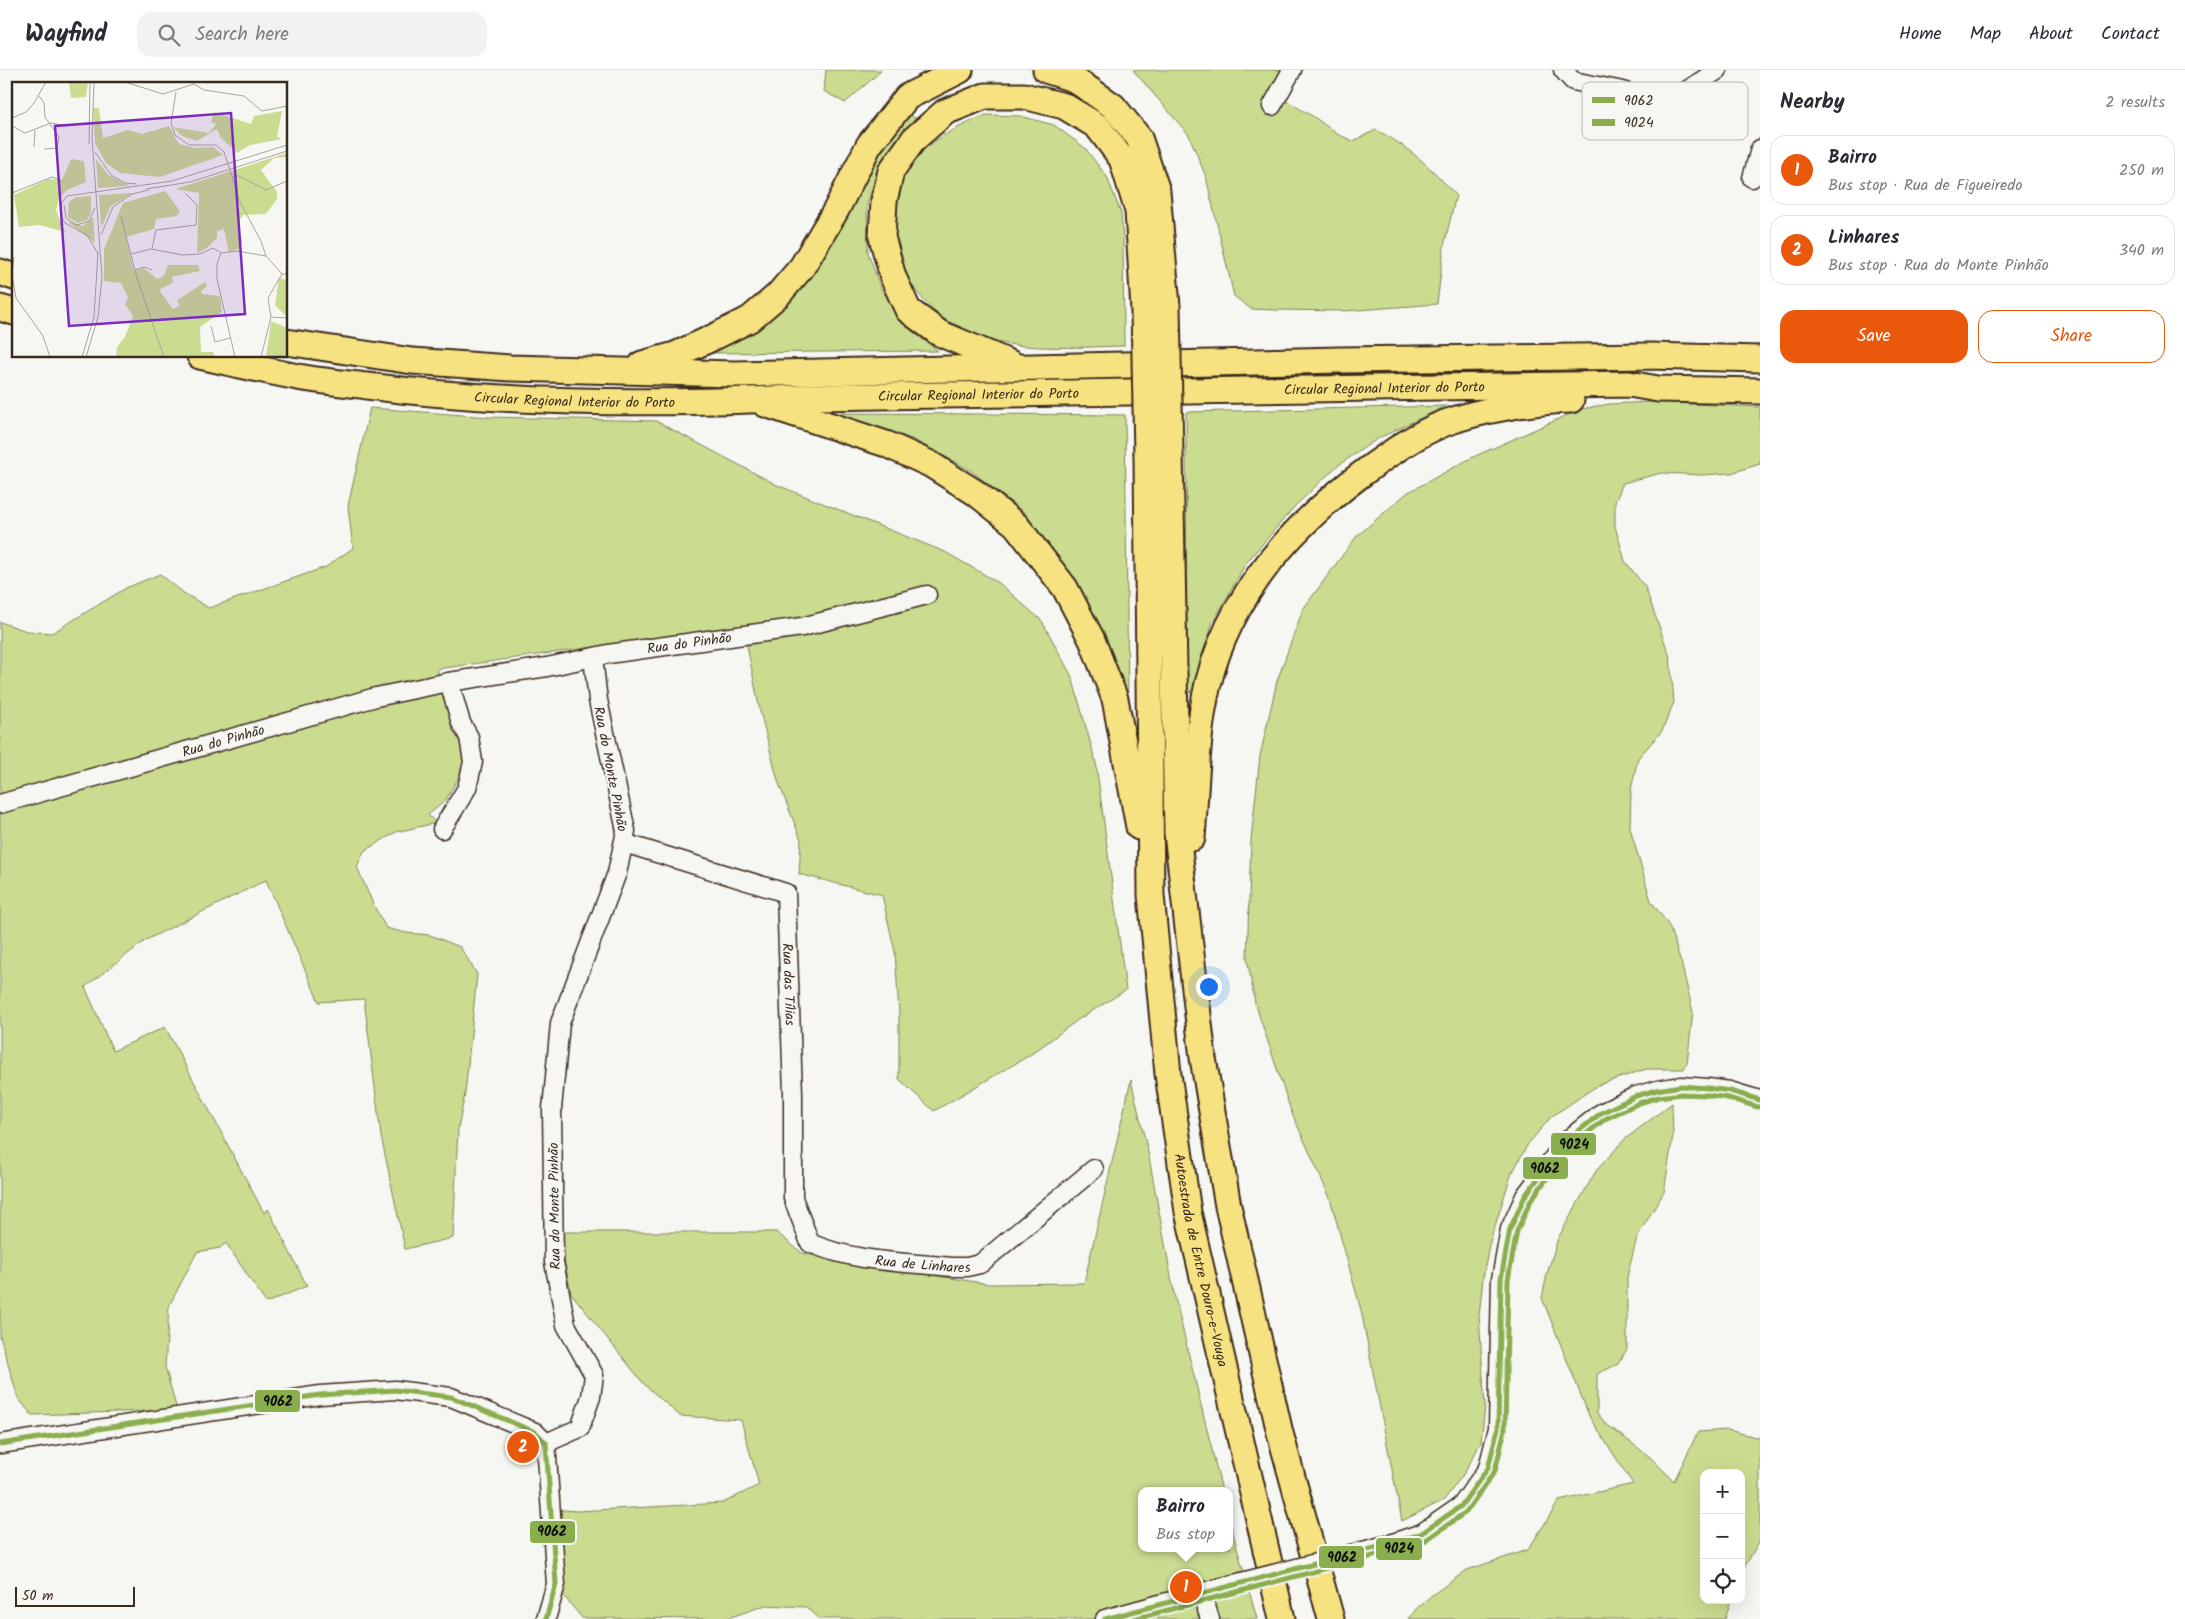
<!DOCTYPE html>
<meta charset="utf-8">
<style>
:root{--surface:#fff;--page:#f2f2f3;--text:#2b2b33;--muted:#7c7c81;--line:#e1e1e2;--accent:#ea580c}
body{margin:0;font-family:Kalam,sans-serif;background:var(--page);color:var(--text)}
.controls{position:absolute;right:15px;bottom:15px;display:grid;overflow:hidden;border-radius:10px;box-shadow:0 5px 20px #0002}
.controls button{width:45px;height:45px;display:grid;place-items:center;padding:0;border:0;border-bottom:1px solid var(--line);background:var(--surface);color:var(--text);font:25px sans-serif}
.scale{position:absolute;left:15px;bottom:12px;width:120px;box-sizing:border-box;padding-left:5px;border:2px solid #3b2a1e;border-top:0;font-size:14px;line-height:18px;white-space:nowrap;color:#3b2a1e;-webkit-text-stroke:4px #f6f6f2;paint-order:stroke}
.you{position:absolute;left:1208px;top:916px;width:18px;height:18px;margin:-12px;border:4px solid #fff;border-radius:50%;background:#1a73e8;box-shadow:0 0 0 8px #1a73e833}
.badge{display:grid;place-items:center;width:32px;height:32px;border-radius:50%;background:var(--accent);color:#fff;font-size:16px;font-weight:700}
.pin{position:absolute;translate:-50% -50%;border:2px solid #fff;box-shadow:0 1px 5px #0006}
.popup{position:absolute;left:1138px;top:1417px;width:95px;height:65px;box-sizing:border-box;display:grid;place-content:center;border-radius:10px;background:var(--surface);filter:drop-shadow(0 1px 4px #0005);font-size:16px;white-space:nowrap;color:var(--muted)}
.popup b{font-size:19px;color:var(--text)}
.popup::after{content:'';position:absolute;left:50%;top:100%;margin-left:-10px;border:10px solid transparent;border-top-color:var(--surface)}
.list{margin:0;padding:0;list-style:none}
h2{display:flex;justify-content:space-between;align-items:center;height:65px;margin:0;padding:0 20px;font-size:21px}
h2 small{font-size:16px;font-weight:400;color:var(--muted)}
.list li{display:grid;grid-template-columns:32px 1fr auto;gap:15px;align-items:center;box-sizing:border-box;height:70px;margin:0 10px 10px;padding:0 10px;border:1px solid var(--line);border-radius:15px}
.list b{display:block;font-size:19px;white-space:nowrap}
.list p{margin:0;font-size:16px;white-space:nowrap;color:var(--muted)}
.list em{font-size:16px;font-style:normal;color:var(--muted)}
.actions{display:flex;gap:10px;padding:15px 20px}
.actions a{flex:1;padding:11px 0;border:1px solid var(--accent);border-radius:15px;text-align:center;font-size:18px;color:var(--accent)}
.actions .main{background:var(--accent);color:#fff}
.icon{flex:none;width:28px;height:28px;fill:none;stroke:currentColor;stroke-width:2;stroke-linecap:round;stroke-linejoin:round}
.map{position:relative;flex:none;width:1760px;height:1549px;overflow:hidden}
header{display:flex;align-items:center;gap:30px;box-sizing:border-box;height:70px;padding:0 25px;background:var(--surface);border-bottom:1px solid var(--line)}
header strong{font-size:24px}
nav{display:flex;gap:28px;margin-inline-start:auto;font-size:18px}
.search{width:350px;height:45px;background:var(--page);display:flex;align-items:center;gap:12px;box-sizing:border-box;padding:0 18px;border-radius:15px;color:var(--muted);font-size:19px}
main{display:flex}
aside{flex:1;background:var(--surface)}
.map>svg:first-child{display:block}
.green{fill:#cadc90;stroke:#828357}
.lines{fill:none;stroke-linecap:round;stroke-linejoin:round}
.minor-casing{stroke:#3b2a1e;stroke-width:21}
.highway-casing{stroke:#3b2a1e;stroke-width:29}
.minor{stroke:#f6f6f2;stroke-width:18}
.highway{stroke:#f7e281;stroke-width:25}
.minor-bridge-casing{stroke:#3b2a1e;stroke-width:21;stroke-linecap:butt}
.highway-bridge-casing{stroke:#3b2a1e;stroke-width:29;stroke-linecap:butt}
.minor-bridge{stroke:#f6f6f2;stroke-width:18}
.highway-bridge{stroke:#f7e281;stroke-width:25}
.bus-1-casing{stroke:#f6f6f2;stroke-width:9}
.bus-2-casing{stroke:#f6f6f2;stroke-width:9}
.bus-1{stroke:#8aad4d;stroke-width:5}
.bus-2{stroke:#8aad4d;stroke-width:5}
.labels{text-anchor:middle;stroke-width:4;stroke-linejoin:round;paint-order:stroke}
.street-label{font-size:14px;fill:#3b2a1e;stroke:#f6f6f2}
.inset-road{fill:none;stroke:#aba49d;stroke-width:1}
.view{fill:#7b2cbf;fill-opacity:0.15;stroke:#7b2cbf;stroke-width:2.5}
.inset-edge{fill:none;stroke:#3b2a1e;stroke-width:2.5}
.key{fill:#f6f6f2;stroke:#beb9b2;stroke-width:1}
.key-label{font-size:14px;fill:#3b2a1e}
.line-badge{stroke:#f6f6f2;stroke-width:2}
.pale-badge-label{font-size:14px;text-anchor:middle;font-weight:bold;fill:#111}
</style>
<header>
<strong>Wayfind</strong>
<div class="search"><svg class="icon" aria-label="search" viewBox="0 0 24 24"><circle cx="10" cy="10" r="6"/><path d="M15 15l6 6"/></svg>Search here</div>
<nav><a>Home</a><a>Map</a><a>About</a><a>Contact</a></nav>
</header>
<main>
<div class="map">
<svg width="1760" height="1549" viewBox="0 0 1760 1549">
<rect width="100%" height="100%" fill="#f6f6f2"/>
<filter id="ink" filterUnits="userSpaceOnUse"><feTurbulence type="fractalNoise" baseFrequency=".02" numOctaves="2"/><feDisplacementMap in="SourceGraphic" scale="10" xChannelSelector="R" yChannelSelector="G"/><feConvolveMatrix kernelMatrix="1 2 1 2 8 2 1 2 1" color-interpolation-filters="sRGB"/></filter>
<g filter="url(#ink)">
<g class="green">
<path d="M826,0h56l-37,33 -21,-12z"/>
<path d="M1133,0h156l-6,29 31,18 23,17 16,7 23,-11c35,18 54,37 80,65l-12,51 -7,58 -92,7 -69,-1 -25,-1 -17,-13 -28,-119 -17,-42z"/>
<path d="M908,44l9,5 -37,44 -13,42 1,48 13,36 30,41 27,21 -229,2 45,-29 122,-173z"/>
<path d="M986,45l34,1 34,9 31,23 22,29 14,36 2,25 1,108c-46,1 -108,6 -151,-11 -56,-23 -91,-80 -75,-140 2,-6 3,-15 6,-21 18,-31 51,-46 82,-59z"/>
<path d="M1650,332l110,5v57l-29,9 -28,2 -42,-2 -38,10 -8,19v24l10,35 20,26 25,70 4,45 -12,29 -24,27 -7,32 -1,38 21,73 18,25 12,36 12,50 -6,51 -3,6h-38l-48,16 -47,32 -23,27 -17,31 -22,70 -6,33 -4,38 6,90 -4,36 -16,30 -21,28 -42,21 -41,-211 -31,-112 -39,-87 -36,-108 -8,-45 4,-118 9,-84 17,-75 26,-72 53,-72 51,-44 64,-35 110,-49 29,-5z"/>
<path d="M1446,336l-69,33 -41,28 -41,39 -49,57 -34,61 -18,67 -7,1 -1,-280z"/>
<path d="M370,338l119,9 167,4 121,64 168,67 54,31 43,38 30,56 24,86 30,227 -47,29 -49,36 -96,56 -35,-32v-67l-4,-60 -13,-57 -83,-21 2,-34 -23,-59 -18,-70 -17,-85 -306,43 23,61 5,36 -20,35 -17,14 8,8 -40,9 -32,19 -7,16 16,37 13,24 20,5 24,2 30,12 17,27 -12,120 -7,34 -5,110 -48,11 -24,-113 -17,-137 -45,3 -53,-122 -120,60 -61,47 28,64 52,-24 99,186 4,-4 39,77 -41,17 -40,-60 -6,5 -23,4 -28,54 -4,61 12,43 -145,5 -14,-17 -18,-61v-715l27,9 25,2 74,-45 34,-14 25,20 24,14 117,-41 27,-19 -5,-42z"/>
<path d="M834,343l291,2 3,293 -59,-129 -44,-66 -55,-43 -58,-31z"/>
<path d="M1131,1010l17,72 27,146 47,193h-80v57h88v-25l27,96h-437l-14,-12 -40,-2 -41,14 -143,-1 -20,-24 -12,-85 27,2 146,-8 36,-18 -18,-65 -61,-4 -36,-32 -73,-91 -13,-61h218l26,21 34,7 153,24 95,-1z"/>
<path d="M1672,1033l1,32 -9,57 -27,45 -10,40v72l-9,15 -21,10v39l9,11 44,33 24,24 24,-49 30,-2 32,8v102l-19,33v-100h-37v127h27l-6,19h-316l7,-10 16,-14 35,-25 61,-20 31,-49 74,-17 -43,-66 -48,-120 5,-24 11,-36 38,-67 28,-31z"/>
</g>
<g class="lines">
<g class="minor-casing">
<g id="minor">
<path d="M1563,0l10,11 50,10 14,6 18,3 22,-3 41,-27"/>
<path d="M1272,36l20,-36"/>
<path d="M1752,108l8,-29"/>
<path id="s1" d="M0,734l376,-107 73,-15 98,-15 61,-13 194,-27 125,-32"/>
<path d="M442,759l25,-41 6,-26 -4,-25 -8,-14 -12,-41"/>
<path id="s2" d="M624,773l162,50 7,201v104l17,45c43,19 94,19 142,24h15l13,-3 114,-95"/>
<path d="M546,1373l34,-15 11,-31 3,-22 -28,-50 -12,-63 -2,-153 8,-86 57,-150 9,-42 -28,-131 -5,-42"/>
<path d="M546,1373l10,141 -10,35"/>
<path d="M0,1374l320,-49 75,-5 56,7 84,35 11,11"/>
<path d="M1390,1474l32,-11 39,-27 27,-38 10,-40 3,-149 9,-50 15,-33 40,-54 36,-29 35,-17 21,-6 24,-4 27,2 22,3 30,9"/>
<path d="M1202,1524l8,25"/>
<path d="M1105,1549l125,-34"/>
</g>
</g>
<g class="highway-casing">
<g id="highway">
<path d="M1046,0l28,9 39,27 26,32 18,53 10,115"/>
<path d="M0,202l14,5"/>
<path d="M0,238l14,4"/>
<path d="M286,272l126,19 98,7 224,6 606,-14 310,-4 110,3"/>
<path id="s3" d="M200,286c31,7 62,14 93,20 24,5 50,7 74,10 149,19 299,19 449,11l813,-13 29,5 102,2"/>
<path d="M642,294l33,-9 37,-17 38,-19 28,-24 24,-28 34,-57 33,-65 38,-48 53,-27"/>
<path d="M1012,294l-73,-31 -31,-23 -15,-33 -11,-40 2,-36 7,-30 23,-32 31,-27 40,-16h39l40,10 33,20 25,33 16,52 6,99"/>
<path d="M765,334l121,40 44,20 46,29 40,32 49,63 27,52 23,59 24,128"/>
<path d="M1170,382l7,381 26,225 25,148 52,227 51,186"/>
<path id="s4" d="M1147,385l4,440 17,179 20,138 94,407"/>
<path d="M1192,768c4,-51 4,-104 16,-154 22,-90 87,-161 159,-214 25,-18 50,-36 78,-47 35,-13 89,-22 126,-23"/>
</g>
</g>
<use href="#minor" class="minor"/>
<use href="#highway" class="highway"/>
<g class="minor-bridge-casing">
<path id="minor-bridge" d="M1230,1515l160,-41"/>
</g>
<g class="highway-bridge-casing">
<g id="highway-bridge">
<path d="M1167,236l3,146"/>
<path d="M1144,240l3,145"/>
</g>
</g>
<use href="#minor-bridge" class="minor-bridge"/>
<use href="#highway-bridge" class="highway-bridge"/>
<g class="bus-1-casing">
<g id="bus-1">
<path d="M546,1373l10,141 -10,35"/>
<path d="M0,1374l320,-49 75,-5 56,7 84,35 11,11"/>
<path d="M1105,1549l285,-75 32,-11 39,-27 27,-38 10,-40 3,-149 9,-50 15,-33 40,-54 36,-29 35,-17 21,-6 24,-4 27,2 22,3 30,9"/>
</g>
</g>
<g class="bus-2-casing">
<path id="bus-2" d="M1134,1549l258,-68 34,-11 40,-28 29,-41 10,-42 3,-149 9,-49 14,-31 39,-53 35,-28 34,-16 20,-6 22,-3 26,1 21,3 30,9"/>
</g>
<use href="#bus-1" class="bus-1"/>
<use href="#bus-2" class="bus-2"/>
</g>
</g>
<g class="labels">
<g class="street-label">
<text dy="5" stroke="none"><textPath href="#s3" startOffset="1188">Circular Regional Interior do Porto</textPath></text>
<text dy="5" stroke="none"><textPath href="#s3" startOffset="782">Circular Regional Interior do Porto</textPath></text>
<text dy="5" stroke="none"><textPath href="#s3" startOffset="378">Circular Regional Interior do Porto</textPath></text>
<text dy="5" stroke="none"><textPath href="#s1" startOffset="709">Rua do Pinhão</textPath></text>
<text dy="5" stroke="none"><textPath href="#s1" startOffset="232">Rua do Pinhão</textPath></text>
<text transform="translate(611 699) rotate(79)" y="5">Rua do Monte Pinhão</text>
<text dy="5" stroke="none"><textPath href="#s2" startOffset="261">Rua das Tílias</textPath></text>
<text transform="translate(554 1136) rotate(-91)" y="5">Rua do Monte Pinhão</text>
<text dy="5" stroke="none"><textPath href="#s4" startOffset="809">Autoestrada de Entre Douro-e-Vouga</textPath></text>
<text dy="5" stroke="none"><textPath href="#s2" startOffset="638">Rua de Linhares</textPath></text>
</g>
</g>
<g transform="translate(12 12)">
<rect width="275" height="275" fill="#f6f6f2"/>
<path d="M57,0h19l-2,15 -15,1zM81,26h6l4,30 25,-8 14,4 27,-8 10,18 16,4 18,-1 10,8 -63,22 -40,-4 -14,-10 -11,-20zM270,29l-5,26 5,2 -32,6 -13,8 -17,-16 -3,-8 -20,12 -15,-5 -9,-9 36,6 7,-9 -5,-2 3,-10 37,12 3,-8zM275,71v4l-13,1 -13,12 16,22v7l-11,15 -23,1 -5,7 4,18 -1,8 -12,4 -5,-23 -7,2v7l-10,10 -10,5 2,-60 -24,-4zM59,77l13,2 2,21 -19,8 -8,8 -3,12 9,22 -26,-7 -20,2 -5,-32 34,-16 14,1zM84,77l12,16 22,11 -32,2zM153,109l15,20 -3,5 -21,3 -2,10 -28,8 8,34 10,-3 13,11 7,-3 4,-11h30l2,6 -28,6 1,6 -14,7 14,19 7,-3 -3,-6 28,-18 2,4 -6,5 1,3 18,2 2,16 -22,15 1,25h12l2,5h-99l1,-10 8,-10 8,-21 -8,-12 3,-6 -7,-15 -17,-2v-32l19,-46zM121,111l-22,13 -10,22 -2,-33zM79,114v17l-4,7 -9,3 -10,-6 1,-15 7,-5zM81,135l2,26 -28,-22 16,5zM267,195l8,4v36l-12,-12zM259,239l16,7v29h-21z" fill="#cadc90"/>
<path class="inset-road" d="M113,0l38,12 31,-10M182,2l10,6 40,6 18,15 25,-5M164,10l-5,31 4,12 14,10h27l8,7 16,50 21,39 5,15 16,18h5M27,14l5,7 1,14 14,20 -2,11 -13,1M0,36l14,-6 8,-9 12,-21M39,41l16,3M0,44l13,7 26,-10M77,62l1,-62M22,65l1,-17M83,70l16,23 14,8 12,1M221,95l6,-1 27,14 21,-9M134,107l44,-7 97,-31M0,111l40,-16 11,4M52,123l2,13 11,7 12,-4 6,-13M109,134l16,62 27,79M89,153l12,-28 19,-13 17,-4M140,167l4,-19 40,-5 1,-20 -12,-12M209,171l-4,11v15l18,78M209,171l16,-2 29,5M86,172l-10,-18 -23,-13 -4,-6v-13l6,-8 105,-15 115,-36M119,172l20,-5 32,6 17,-1 13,-6 8,5M123,188l9,-3 8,3M0,193l4,23 27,38 7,21M0,193l2,-18M259,235l16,1M199,244l4,16 15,-4M70,275l12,-40 4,-65M74,275l12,-40 4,-40 -10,-139 2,-56M249,275l10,-40 -3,-19 14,-24"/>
<path class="view" d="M219,31l14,201 -176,12 -14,-200z"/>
<rect width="275" height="275" class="inset-edge"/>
</g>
<rect x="1582" y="12" width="166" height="58" rx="8" class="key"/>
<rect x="1592" y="27" width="23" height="6" fill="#8aad4d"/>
<rect x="1592" y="49" width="23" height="7" fill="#8aad4d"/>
<g class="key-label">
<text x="1624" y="35">9062</text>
<text x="1624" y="57">9024</text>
</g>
<g class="line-badge">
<rect x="1550" y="1062" width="47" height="24" rx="5" fill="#8aad4d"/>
<rect x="1522" y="1086" width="47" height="24" rx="5" fill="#8aad4d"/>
<rect x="254" y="1319" width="47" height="24" rx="5" fill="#8aad4d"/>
<rect x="529" y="1450" width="47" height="24" rx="5" fill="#8aad4d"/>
<rect x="1375" y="1467" width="48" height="24" rx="5" fill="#8aad4d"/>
<rect x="1318" y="1475" width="47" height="24" rx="5" fill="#8aad4d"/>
</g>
<g class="pale-badge-label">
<text x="1574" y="1079">9024</text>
<text x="1545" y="1103">9062</text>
<text x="278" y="1336">9062</text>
<text x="552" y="1466">9062</text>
<text x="1399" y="1483">9024</text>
<text x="1342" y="1492">9062</text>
</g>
</svg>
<div class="controls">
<button>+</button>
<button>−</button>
<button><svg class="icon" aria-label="locate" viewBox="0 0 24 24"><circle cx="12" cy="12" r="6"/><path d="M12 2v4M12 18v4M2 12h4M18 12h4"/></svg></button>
</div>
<div class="scale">50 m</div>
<div class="you"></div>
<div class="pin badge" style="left:1186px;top:1517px">1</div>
<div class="popup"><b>Bairro</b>Bus stop</div>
<div class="pin badge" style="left:523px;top:1377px">2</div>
</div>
<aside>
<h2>Nearby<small>2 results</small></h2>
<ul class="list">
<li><span class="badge">1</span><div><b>Bairro</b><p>Bus stop · Rua de Figueiredo</p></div><em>250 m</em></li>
<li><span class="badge">2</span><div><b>Linhares</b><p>Bus stop · Rua do Monte Pinhão</p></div><em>340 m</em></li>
</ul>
<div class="actions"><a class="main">Save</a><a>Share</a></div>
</aside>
</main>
